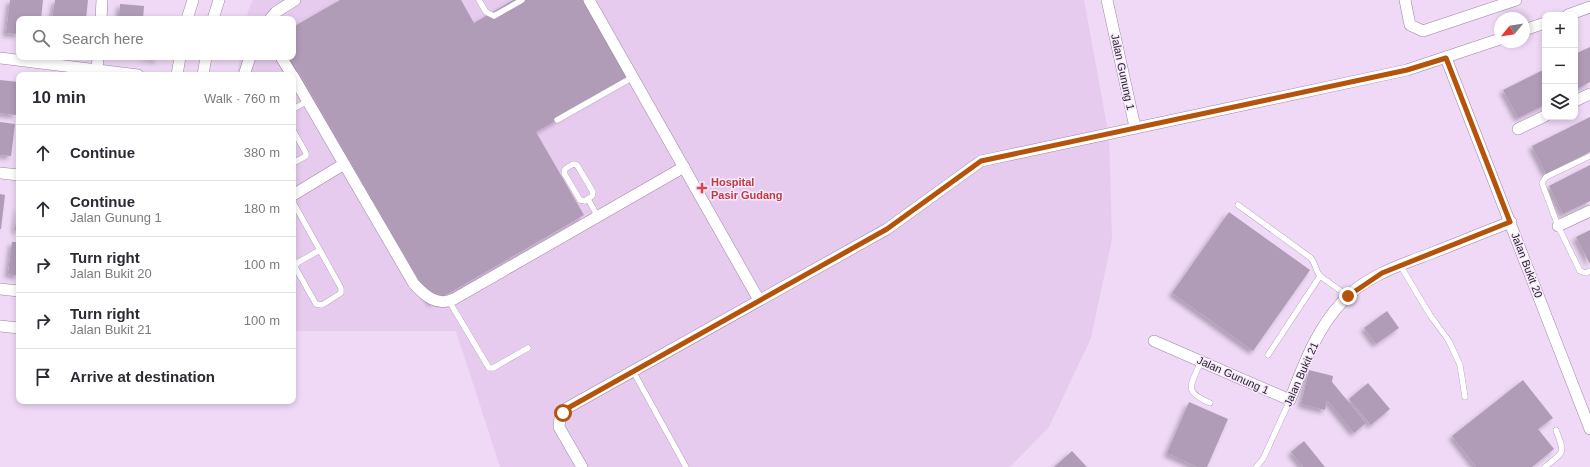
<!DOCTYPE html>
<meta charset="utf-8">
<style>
:root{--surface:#fff;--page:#f2f2f3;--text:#2b2b33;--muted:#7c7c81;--line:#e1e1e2}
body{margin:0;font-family:Arial,sans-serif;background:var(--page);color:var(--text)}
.controls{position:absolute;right:12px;top:12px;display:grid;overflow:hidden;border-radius:8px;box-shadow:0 2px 6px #0003}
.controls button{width:36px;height:36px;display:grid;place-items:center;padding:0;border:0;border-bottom:1px solid var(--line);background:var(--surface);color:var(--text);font:20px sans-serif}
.compass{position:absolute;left:1494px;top:12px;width:36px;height:36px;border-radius:50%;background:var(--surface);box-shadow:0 2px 6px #0003;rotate:240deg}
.stop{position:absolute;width:12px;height:12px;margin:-9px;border:3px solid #b45309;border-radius:50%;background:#fff}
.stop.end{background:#b45309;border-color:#fff;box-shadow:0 1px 4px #0008}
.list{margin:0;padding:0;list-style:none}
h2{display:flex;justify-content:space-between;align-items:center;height:52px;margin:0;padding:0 16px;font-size:17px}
h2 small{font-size:13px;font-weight:400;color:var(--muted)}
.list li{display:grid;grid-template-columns:26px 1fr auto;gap:12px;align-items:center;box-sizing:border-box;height:56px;padding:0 16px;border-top:1px solid var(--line)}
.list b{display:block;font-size:15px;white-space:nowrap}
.list p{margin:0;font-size:13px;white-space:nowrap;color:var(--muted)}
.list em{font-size:13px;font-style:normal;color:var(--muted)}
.icon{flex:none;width:22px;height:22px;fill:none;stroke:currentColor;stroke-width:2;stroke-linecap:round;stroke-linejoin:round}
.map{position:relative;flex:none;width:1590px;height:467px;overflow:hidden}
.search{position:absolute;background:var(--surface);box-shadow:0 2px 6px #0003;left:16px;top:16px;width:280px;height:44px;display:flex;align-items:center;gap:10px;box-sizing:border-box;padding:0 14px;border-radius:8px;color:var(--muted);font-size:15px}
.panel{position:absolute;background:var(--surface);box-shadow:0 2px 6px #0003;left:16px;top:72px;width:280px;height:332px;border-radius:8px}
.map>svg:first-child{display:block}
.built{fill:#e6cbee}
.building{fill:#b19cb8;filter:url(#shadow)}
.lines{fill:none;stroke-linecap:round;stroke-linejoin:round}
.lane-casing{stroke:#9b86a1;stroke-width:6}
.street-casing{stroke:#9b86a1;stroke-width:12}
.lane{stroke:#fff;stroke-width:5.5}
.street{stroke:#fff;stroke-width:11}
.route{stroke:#b45309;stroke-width:5}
.health-dot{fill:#e0444e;stroke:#f7eafc;stroke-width:1.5}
.labels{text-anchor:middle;stroke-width:3;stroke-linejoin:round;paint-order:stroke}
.street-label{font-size:11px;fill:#261e28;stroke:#f7eafc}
.health-label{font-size:11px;font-weight:bold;fill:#be3a42;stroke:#f7eafc;text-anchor:start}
</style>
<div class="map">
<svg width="1590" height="467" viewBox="0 0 1590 467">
<defs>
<filter id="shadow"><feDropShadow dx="-3.5" dy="3.5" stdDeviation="2" flood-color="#0004"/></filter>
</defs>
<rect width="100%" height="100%" fill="#efd9f6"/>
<path class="built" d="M253,0h831l25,136 3,103 -21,99 -42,89 -39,40h-510l-44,-136h-163v-256h-56l3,-18h53v-38h-46l1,-8z"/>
<g class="building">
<path d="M10,0h33l-2,19h-22v15l-13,-1z"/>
<path d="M55,0h33l-2,19h-34z"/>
<path d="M340,0h121l13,23 39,-23h72l45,78 -94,54 48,83 -152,88 -142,-246h3v-30z"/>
<path d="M120,4l24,2 -1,13h-24z"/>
<path d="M1590,47v35l-15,8v-36z"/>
<path d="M140,57h18v3z"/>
<path d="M1545,69v36l-27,13 -15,-28z"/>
<path d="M0,80l19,2 -3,33 -16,-2z"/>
<path d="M1590,117v35l-44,22 -14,-28z"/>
<path d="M0,122l15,2 -4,32 -11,-1z"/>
<path d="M1590,165v36l-27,13 -14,-28z"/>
<path d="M0,194l5,1 -4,34h-1z"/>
<path d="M18,206h1v25l-4,-1z"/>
<path d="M1229,212l81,58 -57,81 -81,-58z"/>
<path d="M1590,230v34l-14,-27z"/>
<path d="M12,242h7v34l-11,-2z"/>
<path d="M1387,311l12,17 -23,16 -12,-16z"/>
<path d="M1309,370l24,6 -1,6 34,41 -12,10 -27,-33 -2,10 -24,-6z"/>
<path d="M1523,380l30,38 -15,11 16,20 -22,18h-56l-24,-31z"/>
<path d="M1368,383l22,26 -19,16 -22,-26z"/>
<path d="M1189,402l39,17 -21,48h-10l-30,-14z"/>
<path d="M1304,441l21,26h-22l-12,-15z"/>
<path d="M1072,451l15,16h-33z"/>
</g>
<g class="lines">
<g class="lane-casing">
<g id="lane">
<path d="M479,0l7,12 8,4 28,-16"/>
<path d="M293,109l15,-8"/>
<path d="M557,120l76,-43"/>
<path d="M293,130l13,23v3l-13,7"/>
<path d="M1590,156l-44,21 -4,6 16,43 22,45 6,2 4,-2"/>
<path d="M573,164l4,1 16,27 -1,4 -7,5 -5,-1 -16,-27 1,-4z"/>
<path d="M588,199l10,18"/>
<path d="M293,202l48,86v5l-19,12 -6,-1 -21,-37 2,-4 23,-13"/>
<path d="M1238,205l73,53c5,6 4,12 9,18l28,20"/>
<path d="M1400,265l30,50 19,26 11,24 5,32"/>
<path d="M449,301l40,67h4l35,-20"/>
<path d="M1268,355l52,-79"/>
<path d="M1201,361c-10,25 -19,30 9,42"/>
<path d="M633,371l53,96"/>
<path d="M1256,467l7,-8 27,-59"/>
<path d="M1545,467c20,-16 20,-13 11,-37"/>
</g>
</g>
<g class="street-casing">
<g id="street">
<path d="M589,0l170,300"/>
<path d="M1107,0l28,127"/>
<path d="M1405,0l5,25 13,6 93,-31"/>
<path d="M1568,15l22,-8"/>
<path d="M101,19l1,-19"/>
<path d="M187,19l6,-19"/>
<path d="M213,19l6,-19"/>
<path d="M270,19l6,-7 19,-12"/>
<path d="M1524,30l21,-7"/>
<path d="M281,57l11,18"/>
<path d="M0,58l138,17"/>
<path d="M1446,58l144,371"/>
<path d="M97,70l1,-13"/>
<path d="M177,75l3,-18"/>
<path d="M203,75l3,-18"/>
<path d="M244,75l6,-18"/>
<path d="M293,76l121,208c11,12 24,23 40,15l230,-132"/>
<path d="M1575,101l15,-7"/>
<path d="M1518,129l27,-13"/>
<path d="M0,173l19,2"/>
<path d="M293,195l51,-31"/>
<path d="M1558,226l32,-15"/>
<path d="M0,289l19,2"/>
<path d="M0,326l19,2"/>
<path d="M1154,341l136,59c13,-34 26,-70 52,-98 23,-26 58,-37 90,-49 26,-10 52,-21 79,-31"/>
<path d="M582,467l-23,-40 1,-10 7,-9 320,-179 94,-68 426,-91 93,-31"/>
</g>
</g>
<use href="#lane" class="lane"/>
<use href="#street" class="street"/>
</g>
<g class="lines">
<path class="route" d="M563,413l5,-5 319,-179 94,-68 426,-91 39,-12 64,164 -128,51 -34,23"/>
</g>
<path class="health-dot" d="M700 182h4v4h4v4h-4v4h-4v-4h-4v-4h4z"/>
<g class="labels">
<g class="street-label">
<text transform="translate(1123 72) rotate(78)" y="4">Jalan Gunung 1</text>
<text transform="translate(1527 265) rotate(69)" y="4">Jalan Bukit 20</text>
<text transform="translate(1301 374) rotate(-66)" y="4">Jalan Bukit 21</text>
<text transform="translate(1233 375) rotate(24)" y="4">Jalan Gunung 1</text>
</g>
<g class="health-label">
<text x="711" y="186">Hospital<tspan x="711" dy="13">Pasir Gudang</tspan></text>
</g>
</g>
</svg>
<div class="controls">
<button>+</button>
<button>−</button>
<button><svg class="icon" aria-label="layers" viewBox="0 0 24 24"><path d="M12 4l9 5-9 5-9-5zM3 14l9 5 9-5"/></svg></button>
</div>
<svg class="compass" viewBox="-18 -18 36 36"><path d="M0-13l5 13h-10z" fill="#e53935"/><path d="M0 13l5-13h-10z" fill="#7c7c81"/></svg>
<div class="stop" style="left:563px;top:413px"></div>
<div class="stop end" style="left:1348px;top:296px"></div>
<div class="search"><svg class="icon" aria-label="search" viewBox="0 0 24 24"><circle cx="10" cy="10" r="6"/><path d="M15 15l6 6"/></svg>Search here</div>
<section class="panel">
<h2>10 min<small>Walk · 760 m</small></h2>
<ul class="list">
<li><svg class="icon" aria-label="ahead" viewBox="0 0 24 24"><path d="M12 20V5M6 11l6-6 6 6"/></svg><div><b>Continue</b></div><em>380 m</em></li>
<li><svg class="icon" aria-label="ahead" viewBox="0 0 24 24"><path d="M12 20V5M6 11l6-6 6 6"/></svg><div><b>Continue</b><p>Jalan Gunung 1</p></div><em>180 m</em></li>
<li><svg class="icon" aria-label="right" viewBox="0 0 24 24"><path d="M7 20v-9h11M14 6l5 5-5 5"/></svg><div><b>Turn right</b><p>Jalan Bukit 20</p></div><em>100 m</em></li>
<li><svg class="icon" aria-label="right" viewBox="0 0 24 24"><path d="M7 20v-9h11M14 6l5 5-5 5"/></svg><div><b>Turn right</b><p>Jalan Bukit 21</p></div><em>100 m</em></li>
<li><svg class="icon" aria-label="arrive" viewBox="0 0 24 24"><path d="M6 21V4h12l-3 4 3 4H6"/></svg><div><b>Arrive at destination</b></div></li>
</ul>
</section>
</div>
